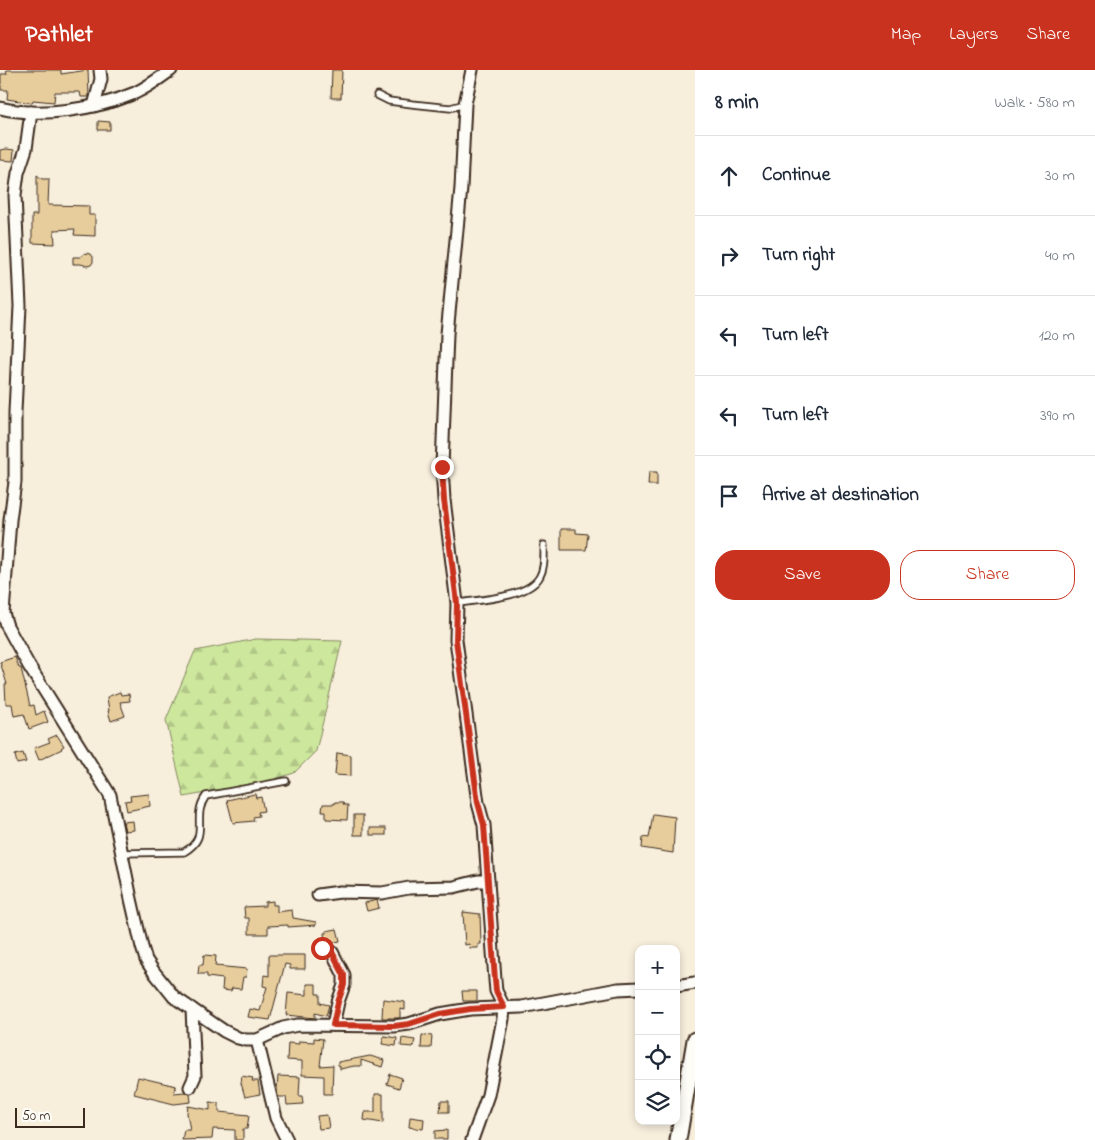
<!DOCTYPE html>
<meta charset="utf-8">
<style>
:root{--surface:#fff;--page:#f2f2f3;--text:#1f2937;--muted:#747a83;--line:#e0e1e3;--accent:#c8321e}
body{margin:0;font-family:"Indie Flower",sans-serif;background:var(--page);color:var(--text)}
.controls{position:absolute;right:15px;bottom:15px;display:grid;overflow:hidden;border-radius:10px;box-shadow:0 2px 8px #0003}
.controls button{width:45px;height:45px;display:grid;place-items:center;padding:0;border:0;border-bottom:1px solid var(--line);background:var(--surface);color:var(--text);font:25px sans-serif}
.scale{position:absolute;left:15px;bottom:12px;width:70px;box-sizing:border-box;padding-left:5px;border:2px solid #3b2a1e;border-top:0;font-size:14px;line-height:18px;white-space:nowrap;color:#3b2a1e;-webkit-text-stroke:4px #fdfcf7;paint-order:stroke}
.stop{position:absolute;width:15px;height:15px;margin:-11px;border:4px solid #c8321e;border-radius:50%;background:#fff}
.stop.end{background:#c8321e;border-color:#fff;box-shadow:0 1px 5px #0008}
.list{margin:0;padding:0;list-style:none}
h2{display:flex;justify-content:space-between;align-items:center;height:65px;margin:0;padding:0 20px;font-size:21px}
h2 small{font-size:16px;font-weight:400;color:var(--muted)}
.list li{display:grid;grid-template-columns:32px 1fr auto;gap:15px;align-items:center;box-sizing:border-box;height:80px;padding:0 20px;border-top:1px solid var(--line)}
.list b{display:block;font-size:19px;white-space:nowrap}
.list em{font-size:16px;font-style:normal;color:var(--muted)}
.actions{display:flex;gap:10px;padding:15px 20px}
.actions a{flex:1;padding:11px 0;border:1px solid var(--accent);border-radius:20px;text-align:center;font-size:18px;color:var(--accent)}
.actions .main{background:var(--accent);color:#fff}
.icon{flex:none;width:28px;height:28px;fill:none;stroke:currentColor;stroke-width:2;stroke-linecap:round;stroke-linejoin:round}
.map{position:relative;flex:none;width:695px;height:1070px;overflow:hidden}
header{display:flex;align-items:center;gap:30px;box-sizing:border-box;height:70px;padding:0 25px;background:var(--accent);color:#fff}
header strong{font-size:24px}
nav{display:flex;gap:28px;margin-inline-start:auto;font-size:18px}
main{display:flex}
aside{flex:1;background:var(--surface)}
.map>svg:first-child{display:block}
.forest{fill:url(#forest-firs);stroke:#84885e}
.building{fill:#e8cd9c;stroke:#3b2a1e}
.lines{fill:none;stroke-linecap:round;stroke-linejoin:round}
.service-casing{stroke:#3b2a1e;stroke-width:9}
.minor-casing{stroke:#3b2a1e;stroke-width:15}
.secondary-casing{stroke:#3b2a1e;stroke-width:19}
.service{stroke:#fdfcf7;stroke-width:5.5}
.minor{stroke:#fdfcf7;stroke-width:11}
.secondary{stroke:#fdfcf7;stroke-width:15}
.route{stroke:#c8321e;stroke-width:6}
</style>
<header>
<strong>Pathlet</strong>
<nav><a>Map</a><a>Layers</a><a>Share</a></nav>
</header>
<main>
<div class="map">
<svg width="695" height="1070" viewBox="0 0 695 1070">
<defs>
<pattern id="forest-firs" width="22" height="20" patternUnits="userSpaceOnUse" patternTransform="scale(1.25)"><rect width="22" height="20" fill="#cde79d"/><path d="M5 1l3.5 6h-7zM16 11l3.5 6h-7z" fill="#b1c687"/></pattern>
</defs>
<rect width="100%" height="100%" fill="#f7eedc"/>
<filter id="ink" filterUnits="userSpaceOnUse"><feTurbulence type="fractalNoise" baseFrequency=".02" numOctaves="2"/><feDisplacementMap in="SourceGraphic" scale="10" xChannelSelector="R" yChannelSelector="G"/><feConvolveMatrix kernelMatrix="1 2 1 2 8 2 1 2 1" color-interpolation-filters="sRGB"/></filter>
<g filter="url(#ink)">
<path class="forest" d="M256,569l86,2 -26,110 -22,22 -25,8 -85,16 -18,-77 29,-69z"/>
<g class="building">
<path d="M6,0h55v4l27,-4 1,27h-8l-1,-5h-25l-1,10 -21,-2 -1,3 -25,-4 1,-9h-7v-16h6z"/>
<path d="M332,0h10l-1,28h-10z"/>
<path d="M98,51l12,1v8h-12z"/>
<path d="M7,79l7,1 -1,11 -13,-1v-10z"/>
<path d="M37,105l5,4h7l-1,26 41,1v9h6v21l-21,-1 1,-6 -21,1 1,14 -23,-1v-28h5z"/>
<path d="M85,183l6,1 2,3v5l-2,3 -4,1 -6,-2h-8v-7h7z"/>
<path d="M649,402h8v13h-9z"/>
<path d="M561,459h15v4l12,1 -2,16h-25z"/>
<path d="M15,587l4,11h2l9,38 4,-1 2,10 8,-4 4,11 -19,7 -5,-15 -10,2 -2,-12h-6l-1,-20h2l-7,-22z"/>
<path d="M120,622l1,3 8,-1 1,7 -10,1 5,14 -14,5 -3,-10h1l-2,-14z"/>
<path d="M57,665l7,11 -3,2 1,1 -23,11 -5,-12 16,-6 -2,-3z"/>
<path d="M23,683l3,9 -9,2 -2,-9z"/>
<path d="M337,683l14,2v21l-16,-1z"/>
<path d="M149,724l1,12 -23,5 -2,-10 6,-1 -1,-4z"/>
<path d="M255,724l1,4 5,-1 3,14 -6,1 1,4 -6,1 1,4 -21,2 -6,-23z"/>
<path d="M335,732h8l1,3h4l-1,15 -21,-1v-8h-4l1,-7h12z"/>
<path d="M653,744l22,3 -2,36 -31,-5 1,-11 6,1z"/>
<rect x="354" y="745" width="9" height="20"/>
<path d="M133,751l1,9 -9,1 -2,-9z"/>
<rect x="370" y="758" width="16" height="7"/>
<path d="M377,830l2,8 -12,3 -2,-8z"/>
<path d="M273,831v4h4v7l15,-2 1,8 23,4v3l-28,2v-2l-20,1v8h-19v-16h-4l-1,-11 21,-1v-4z"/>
<path d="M463,842l17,2 1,30h-3v4h-8l-1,-4 -4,1z"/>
<path d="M337,859l3,12 -10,2 -5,-2 -1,-8h2v-2z"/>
<path d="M204,885l12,1 -1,10 32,3 -1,8h-3l-2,12 -9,-1 -1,3 -9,-1 1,-11 -16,-2v-3h-9l1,-9h4z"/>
<path d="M269,885h36v14h-15v-4l-5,-1 -15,56 -22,-3 2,-8 10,2 7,-24 -4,-1 1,-11 5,1z"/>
<path d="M307,914h9v10h4v9l9,2 -3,11 -11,-3v5l-29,-3 2,-22 19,2z"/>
<path d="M462,921h15v10h-14z"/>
<path d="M383,929l22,3v8l-5,-1v9h-18z"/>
<path d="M422,965l10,1 -1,12h-10z"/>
<path d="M384,966l13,2 -1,8 -14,-2z"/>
<path d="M314,968l9,1 -3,27 13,-1 -1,29h-8v-18l-22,-1v-14l-15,-1 1,-17 11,1v-3l15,1z"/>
<path d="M402,968l13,2 -2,7 -12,-1z"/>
<path d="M370,986l14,4 -2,7 -21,-7v6h-7l-14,3v-3l-2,-1v-3z"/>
<path d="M390,1004l12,4 -3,10 -12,-4z"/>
<path d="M242,1006l11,2 -1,3h6l2,13 -15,3 -4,-14z"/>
<path d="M278,1006l22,1 -1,19h3l1,8 -16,1 -1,-8h-8l-1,-8z"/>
<path d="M138,1007l38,9 -2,7 11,-1 5,2 1,8 -17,2 -40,-10z"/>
<path d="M375,1024h8v29l-19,-3 1,-8h10z"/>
<path d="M441,1031h8v11h-9z"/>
<path d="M210,1032l9,2v8l30,3 -2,14h-4v11h-8v-10l-22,-1 -1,10 -30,1 2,-10h6l-3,-17 1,-7 22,4z"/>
<path d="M327,1045l2,13 -10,1 -2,-13z"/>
<path d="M410,1047l14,2 -1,10 -14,-2z"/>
<path d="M447,1060v9h-12v-8z"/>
</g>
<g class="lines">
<g class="service-casing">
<g id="service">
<path d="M377,25l12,6 23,3 38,4 15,-4"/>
<path d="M457,533c22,-3 72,-5 83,-27 5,-9 4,-20 4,-31"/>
<path d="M122,783l62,-1c28,-16 6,-34 22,-56l80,-15"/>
</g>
</g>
<g class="minor-casing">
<g id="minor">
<path d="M472,0l-7,34 -4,84 -14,146 -5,133 2,33 13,103 -1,37 22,163 6,22 11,155 1,11 8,16 -1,12 -15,76 -16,45"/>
<path d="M94,36l7,-27 -1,-9"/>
<path d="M0,38c41,10 97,1 135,-15 13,-6 25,-15 36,-23"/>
<path d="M31,42l-5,37 -8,24 -3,22 5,111 -5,106v70l-5,38 -7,93 4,13 22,40 81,129 21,104 11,48 4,13 8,12 20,25 50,34 14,7 8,2h11l26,-12 15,-3 96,1 15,-2 31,-10 30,-5 52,-2 96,-18 21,-1"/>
<path d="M318,825l22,-3 42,1 27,-5 45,-1 24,-6h10"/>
<path d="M322,878l10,4 12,23v10l-6,17 -5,23"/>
<path d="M676,916l19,-3"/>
<path d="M257,970l19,78 11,22"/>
<path d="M190,1017l5,-11 -3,-67"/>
</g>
</g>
<g class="secondary-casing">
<path id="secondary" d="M678,1070l17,-100"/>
</g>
<use href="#service" class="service"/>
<use href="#minor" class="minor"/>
<use href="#secondary" class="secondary"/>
</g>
</g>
<g class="lines" filter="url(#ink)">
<path class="route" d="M322,878l10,4 12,23v10l-6,17 -5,23 61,1 15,-2 31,-10 30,-5 34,-2 -8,-16 -1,-11 -11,-155 -6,-22 -22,-163 1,-37 -13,-103 -2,-33"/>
</g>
</svg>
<div class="controls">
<button>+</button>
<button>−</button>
<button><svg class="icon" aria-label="locate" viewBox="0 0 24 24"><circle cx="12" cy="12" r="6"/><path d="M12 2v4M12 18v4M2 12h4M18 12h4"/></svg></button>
<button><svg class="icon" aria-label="layers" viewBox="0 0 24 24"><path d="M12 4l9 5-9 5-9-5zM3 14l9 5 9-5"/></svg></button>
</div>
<div class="scale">50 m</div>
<div class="stop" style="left:322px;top:878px"></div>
<div class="stop end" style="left:442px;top:397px"></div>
</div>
<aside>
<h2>8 min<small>Walk · 580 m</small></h2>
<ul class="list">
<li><svg class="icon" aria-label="ahead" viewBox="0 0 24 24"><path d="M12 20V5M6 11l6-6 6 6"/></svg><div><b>Continue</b></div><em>30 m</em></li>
<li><svg class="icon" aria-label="right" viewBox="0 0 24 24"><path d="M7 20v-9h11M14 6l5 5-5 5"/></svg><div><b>Turn right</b></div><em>40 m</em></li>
<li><svg class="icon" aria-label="left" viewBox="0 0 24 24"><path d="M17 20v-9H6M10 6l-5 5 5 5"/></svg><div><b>Turn left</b></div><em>120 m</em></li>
<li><svg class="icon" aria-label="left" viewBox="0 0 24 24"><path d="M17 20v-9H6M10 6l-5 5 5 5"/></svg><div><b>Turn left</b></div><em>390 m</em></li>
<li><svg class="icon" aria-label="arrive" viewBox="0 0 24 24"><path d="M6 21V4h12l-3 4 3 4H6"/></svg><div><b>Arrive at destination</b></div></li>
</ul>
<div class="actions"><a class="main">Save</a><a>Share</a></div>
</aside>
</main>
